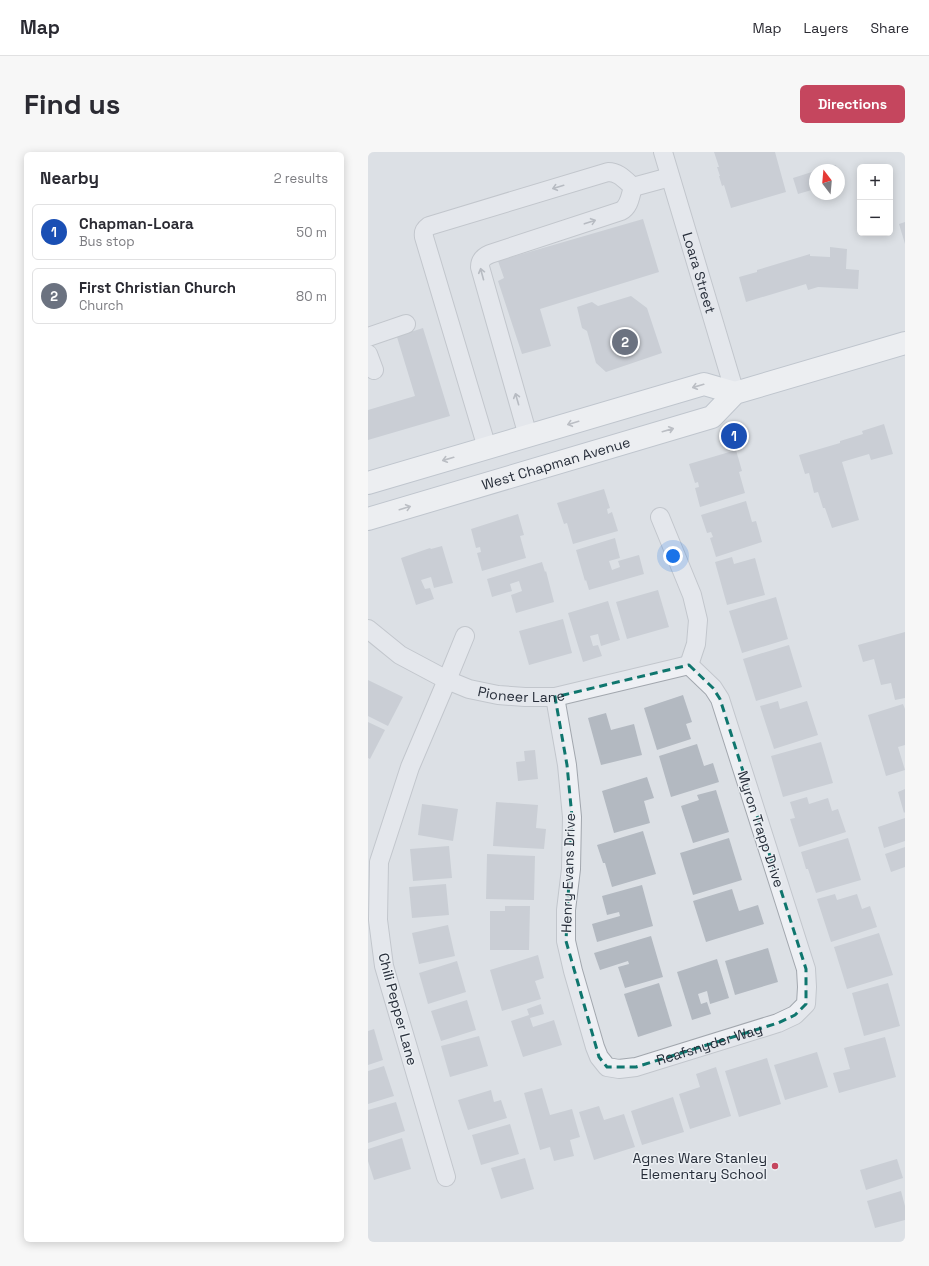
<!DOCTYPE html>
<meta charset="utf-8">
<style>
:root{--surface:#fff;--page:#f7f7f7;--text:#2b2b33;--muted:#7c7c81;--line:#e1e1e2;--accent:#c5465e}
body{margin:0;font-family:"Space Grotesk",sans-serif;background:var(--page);color:var(--text)}
.controls{position:absolute;right:12px;top:12px;display:grid;overflow:hidden;border-radius:6px;box-shadow:0 2px 10px #0003}
.controls button{width:36px;height:36px;display:grid;place-items:center;padding:0;border:0;border-bottom:1px solid var(--line);background:var(--surface);color:var(--text);font:20px sans-serif}
.compass{position:absolute;left:441px;top:12px;width:36px;height:36px;border-radius:50%;background:var(--surface);box-shadow:0 2px 10px #0003;rotate:344deg}
.you{position:absolute;left:305px;top:404px;width:14px;height:14px;margin:-10px;border:3px solid #fff;border-radius:50%;background:#1a73e8;box-shadow:0 0 0 6px #1a73e833}
.badge{display:grid;place-items:center;width:26px;height:26px;border-radius:50%;background:var(--accent);color:#fff;font-size:13px;font-weight:700}
.pin{position:absolute;translate:-50% -50%;border:2px solid #fff;box-shadow:0 1px 4px #0006}
.list{margin:0;padding:0;list-style:none}
h2{display:flex;justify-content:space-between;align-items:center;height:52px;margin:0;padding:0 16px;font-size:17px}
h2 small{font-size:13px;font-weight:400;color:var(--muted)}
.list li{display:grid;grid-template-columns:26px 1fr auto;gap:12px;align-items:center;box-sizing:border-box;height:56px;margin:0 8px 8px;padding:0 8px;border:1px solid var(--line);border-radius:6px}
.list b{display:block;font-size:15px;white-space:nowrap}
.list p{margin:0;font-size:13px;white-space:nowrap;color:var(--muted)}
.list em{font-size:13px;font-style:normal;color:var(--muted)}
.map{position:relative;flex:none;width:537px;height:1090px;overflow:hidden;border-radius:6px}
header{display:flex;align-items:center;gap:24px;box-sizing:border-box;height:56px;padding:0 20px;background:var(--surface);border-bottom:1px solid var(--line)}
header strong{font-size:19px}
nav{display:flex;gap:22px;margin-inline-start:auto;font-size:14px}
.intro{display:flex;align-items:center;justify-content:space-between;box-sizing:border-box;height:96px;padding:0 24px}
h1{margin:0;font-size:28px}
.button{padding:10px 18px;border-radius:6px;background:var(--accent);color:#fff;font-size:14px;font-weight:700}
main{display:flex;gap:24px;padding:0 24px}
aside{flex:1;background:var(--surface);border-radius:6px;box-shadow:0 2px 10px #0003}
.map>svg:first-child{display:block}
.building{fill:#b3b9c1}
.lines{fill:none;stroke-linecap:round;stroke-linejoin:round}
.minor-casing{stroke:#a2a7ae;stroke-width:20}
.major-casing{stroke:#9ca5b0;stroke-width:24}
.minor{stroke:#eef0f4;stroke-width:18}
.major{stroke:#fff;stroke-width:22}
.oneway{stroke:#8a8f97}
.oneway2{stroke:#93969c}
.marked{fill:none;stroke:#0f766e;stroke-width:3;stroke-dasharray:8 5;stroke-linejoin:round}
.poi-dot{fill:#c5465e;stroke:#ebeff3;stroke-width:1.5}
.labels{text-anchor:middle;stroke-width:3;stroke-linejoin:round;paint-order:stroke}
.street-label{font-size:14px;fill:#272e3a;stroke:#ebeff3}
.poi-label{font-size:14px;fill:#272e3a;stroke:#ebeff3;text-anchor:end}
</style>
<header>
<strong>Map</strong>
<nav><a>Map</a><a>Layers</a><a>Share</a></nav>
</header>
<div class="intro"><h1>Find us</h1><a class="button">Directions</a></div>
<main>
<aside>
<h2>Nearby<small>2 results</small></h2>
<ul class="list">
<li><span class="badge" style="background:#1a4fb4">1</span><div><b>Chapman-Loara</b><p>Bus stop</p></div><em>50 m</em></li>
<li><span class="badge" style="background:#6b7280">2</span><div><b>First Christian Church</b><p>Church</p></div><em>80 m</em></li>
</ul>
</aside>
<div class="map">
<svg width="537" height="1090" viewBox="0 0 537 1090">
<rect width="100%" height="100%" fill="#dce0e5"/>
<g class="building">
<path d="M346,0h61l11,40 -55,16 -7,-23 -2,1 -3,-10h1l-3,-9h2z"/>
<path d="M468,13l1,5h-16z"/>
<path d="M447,19v18l-17,5 -5,-16z"/>
<path d="M275,67l16,53 -119,37 11,37 -29,8 -24,-73 6,-3 -6,-17z"/>
<path d="M537,70v22l-6,-20z"/>
<path d="M462,95l17,2 -1,20 13,1 -1,19 -40,-2 -10,3 -2,-6 -60,18 -7,-25 18,-5v-2l53,-16v2l20,1z"/>
<path d="M263,144l16,12 15,45 -56,19 -10,-9 -9,-32 -5,-3 -5,-21 15,-5 6,4z"/>
<path d="M55,176l27,88 -82,24v-30l47,-14 -18,-59h2l-1,-1z"/>
<path d="M516,272l9,30 -22,6 -2,-6 -27,8 17,58 -27,8 -7,-20h-2l-5,-16 -4,1 -5,-20 -4,1 -6,-19 41,-12v-2l23,-7 -1,-3z"/>
<path d="M368,298l6,21 -3,1 6,21 -45,14 -5,-19 4,-1 -1,-5 -3,1 -6,-19z"/>
<path d="M236,337l6,19 -3,1 1,5 4,-2 6,19 -45,13 -6,-21 -3,1 -7,-21z"/>
<path d="M378,349l6,21 4,-1 6,21 -46,15 -6,-19 3,-1 -2,-5 -4,1 -6,-18z"/>
<path d="M150,362l6,21 -4,1 6,22 -44,13 -5,-18 4,-1 -1,-5 -4,1 -5,-19z"/>
<path d="M247,386l5,20 -11,3 3,9 8,-3 -2,-6 21,-6 5,19 -55,16 -3,-10 -1,1 -9,-31z"/>
<path d="M74,394l11,37 -19,5 -3,-11 -10,3 4,9 5,-1 4,11 -18,6 -15,-47 29,-10 1,1z"/>
<path d="M364,405l2,7 21,-6 10,37 -38,10 -12,-43z"/>
<path d="M174,410l3,10 1,-1 8,31 -38,11 -5,-18 11,-4 -3,-10 -9,3 2,7 -20,6 -5,-18z"/>
<path d="M290,438l11,37 -42,12 -11,-37z"/>
<path d="M408,445l12,42 -46,14 -13,-42z"/>
<path d="M240,449l12,39 -19,6 -3,-12 -8,2 3,10 5,-1 4,11 -19,6 -15,-49z"/>
<path d="M195,467l9,34 -43,12 -10,-34z"/>
<path d="M537,480v66l-10,2 -4,-17 -10,2 -7,-26 -11,3 -5,-17z"/>
<path d="M421,493l13,42 -46,14 -13,-42z"/>
<path d="M0,528l35,17 -15,29 -20,-10z"/>
<path d="M315,543l9,27 -6,2 5,15 -34,11 -13,-42z"/>
<path d="M410,549l2,8 27,-8 11,34 -44,14 -14,-43z"/>
<path d="M535,552l2,5v36l-7,2 7,23 -19,6 -18,-61z"/>
<path d="M238,561l5,17 23,-6 8,31 -41,10 -13,-47z"/>
<path d="M0,570l17,8 -15,29 -2,-1z"/>
<path d="M453,590l12,41 -50,14 -12,-41z"/>
<path d="M329,592l7,22 9,-3 6,19 -48,15 -12,-41z"/>
<path d="M167,598l3,29 -20,2 -2,-19 9,-1 -1,-10z"/>
<path d="M279,625l7,21 -10,3 6,22 -36,10 -12,-42z"/>
<path d="M537,637v23l-1,1 -6,-21z"/>
<path d="M348,638l13,42 -36,11 -12,-37 18,-6 -2,-5z"/>
<path d="M439,645l2,7 19,-6 4,13 6,-2 8,23 -47,15 -9,-28 5,-1 -5,-16z"/>
<path d="M128,650l42,3 -2,23 10,1 -2,20 -51,-3z"/>
<path d="M54,652l36,5 -5,32 -35,-6z"/>
<path d="M537,666v23l-21,7 -6,-21z"/>
<path d="M275,679l13,43 -44,13 -7,-24h-2l-6,-18z"/>
<path d="M361,686l13,42 -49,15 -13,-42z"/>
<path d="M480,686l13,42 -45,13 -8,-24h-2l-5,-17z"/>
<path d="M81,694l3,32 -39,3 -3,-32z"/>
<path d="M537,695v20l-14,5 -6,-18z"/>
<path d="M119,702l48,2 -1,44 -48,-1z"/>
<path d="M78,732l3,31 -37,3 -3,-31z"/>
<path d="M274,733l11,41 -56,16 -5,-18 28,-8 -1,-4 -12,3 -5,-19z"/>
<path d="M364,737l7,22 19,-6 6,19 -58,18 -13,-41z"/>
<path d="M467,742l2,6 20,-6 5,15 8,-3 7,21 -46,15 -14,-43z"/>
<path d="M137,754h25l-1,44h-39v-39h15z"/>
<path d="M80,773l7,31 -36,8 -7,-31z"/>
<path d="M511,781l14,42 -46,14 -13,-42z"/>
<path d="M283,784l12,41 -38,11 -7,-21 11,-3 -1,-3 -28,9 -6,-17z"/>
<path d="M400,796l10,34 -43,13 -10,-34z"/>
<path d="M170,803l6,23 -9,3 6,18 -39,12 -12,-41z"/>
<path d="M349,807l12,39 -19,6 -3,-13 -9,3 3,10 6,-2 4,12 -19,6 -15,-48z"/>
<path d="M89,809l9,31 -38,12 -9,-31z"/>
<path d="M291,831l13,43 -34,11 -14,-43z"/>
<path d="M520,831l12,43 -36,10 -12,-43z"/>
<path d="M99,848l9,30 -35,11 -10,-30z"/>
<path d="M173,852l3,10 -14,4 3,9 21,-7 8,25 -39,12 -12,-36 18,-6 -2,-6z"/>
<path d="M6,877l9,31 -15,5v-34z"/>
<path d="M111,884l9,30 -38,11 -9,-31z"/>
<path d="M517,885l11,40 -57,16 -6,-20 17,-4 -6,-21z"/>
<path d="M449,900l11,35 -43,13 -11,-35z"/>
<path d="M399,906l14,46 -42,13 -14,-46z"/>
<path d="M16,914l10,30 -26,8v-33z"/>
<path d="M348,915l15,49 -41,13 -11,-35 21,-7 -4,-13z"/>
<path d="M174,936l8,27 22,-6 8,28 -10,3 4,16 -20,5 -4,-14 -10,3 -16,-57z"/>
<path d="M123,938l3,12 7,-2 6,18 -39,12 -10,-30z"/>
<path d="M305,945l11,35 -42,13 -11,-34z"/>
<path d="M28,950l9,29 -37,12v-33z"/>
<path d="M231,954l5,14 20,-6 11,33 -41,13 -15,-48z"/>
<path d="M142,972l9,30 -38,11 -9,-30z"/>
<path d="M34,986l9,31 -37,11 -6,-19v-12z"/>
<path d="M157,1006l9,31 -33,10 -10,-31z"/>
<path d="M529,1007l6,19 -37,12 -6,-20z"/>
<path d="M533,1039l4,15v14l-30,8 -8,-27z"/>
</g>
<g class="lines">
<g class="minor-casing">
<g id="minor">
<path id="s1" d="M295,0l72,241"/>
<path d="M265,35l37,-10"/>
<path d="M0,185l38,-13"/>
<path d="M0,202l6,16"/>
<path d="M119,296l-63,-211c-1,-6 1,-8 5,-11l179,-54c11,0 17,8 25,15 -3,9 -3,19 -12,24l-131,43c-7,3 -10,6 -10,13l48,169"/>
<path d="M292,365l32,78 6,25 -2,24 -7,21"/>
<path id="s2" d="M0,477l32,26 47,25 22,9 29,6 27,2h30l134,-32"/>
<path id="s3" d="M187,545l12,68 5,52 -1,52 -5,41v31l7,30 22,76 4,10 8,10 12,2 17,-2 142,-44 17,-8 11,-11 1,-17 -1,-18 -86,-270 -7,-11 -24,-23"/>
<path d="M78,1025l-62,-211 -6,-46 1,-58 31,-95 37,-87 18,-44"/>
</g>
</g>
<g class="major-casing">
<g id="major">
<path d="M0,331l336,-99 31,9"/>
<path id="s4" d="M0,367l344,-102 23,-24 170,-50"/>
</g>
</g>
<use href="#minor" class="minor"/>
<use href="#major" class="major"/>
</g>
<defs><path id="oneway-shaft" d="M-6 0H5M1.5-3L5.5 0L1.5 3" fill="none" stroke-width="1.6" stroke-linecap="round" stroke-linejoin="round"/></defs>
<g class="oneway">
<use href="#oneway-shaft" transform="translate(190 35) rotate(163)"/>
<use href="#oneway-shaft" transform="translate(222 70) rotate(-18)"/>
<use href="#oneway-shaft" transform="translate(114 122) rotate(-105)"/>
<use href="#oneway-shaft" transform="translate(149 247) rotate(-106)"/>
</g>
<g class="oneway2">
<use href="#oneway-shaft" transform="translate(330 234) rotate(164)"/>
<use href="#oneway-shaft" transform="translate(205 271) rotate(163)"/>
<use href="#oneway-shaft" transform="translate(300 278) rotate(-16)"/>
<use href="#oneway-shaft" transform="translate(80 307) rotate(164)"/>
<use href="#oneway-shaft" transform="translate(37 356) rotate(-17)"/>
</g>
<path d="M0 0H537V1090H0ZM321,513l24,23 7,11 86,270v35l-11,11 -17,8 -142,44h-29l-8,-10 -33,-116 6,-124 -5,-52 -12,-68z" fill="#dce0e5" fill-opacity=".55" fill-rule="evenodd"/>
<path class="marked" d="M321,513l24,23 7,11 86,270v35l-11,11 -17,8 -142,44h-29l-8,-10 -33,-116 6,-124 -5,-52 -12,-68z"/>
<circle class="poi-dot" cx="407" cy="1014" r="4"/>
<g class="labels">
<g class="street-label">
<text dy="5" stroke="none"><textPath href="#s1" startOffset="126">Loara Street</textPath></text>
<text dy="5" stroke="none"><textPath href="#s4" startOffset="196">West Chapman Avenue</textPath></text>
<text dy="5" stroke="none"><textPath href="#s2" startOffset="171">Pioneer Lane</textPath></text>
<text transform="translate(393 677) rotate(72)" y="5">Myron Trapp Drive</text>
<text transform="translate(200 721) rotate(-88)" y="5">Henry Evans Drive</text>
<text transform="translate(30 857) rotate(75)" y="5">Chili Pepper Lane</text>
<text dy="5" stroke="none"><textPath href="#s3" startOffset="485">Reafsnyder Way</textPath></text>
</g>
<g class="poi-label">
<text x="399" y="1011">Agnes Ware Stanley<tspan x="399" dy="16">Elementary School</tspan></text>
</g>
</g>
</svg>
<div class="controls">
<button>+</button>
<button>−</button>
</div>
<svg class="compass" viewBox="-18 -18 36 36"><path d="M0-13l5 13h-10z" fill="#e53935"/><path d="M0 13l5-13h-10z" fill="#7c7c81"/></svg>
<div class="you"></div>
<div class="pin badge" style="left:366px;top:284px;background:#1a4fb4">1</div>
<div class="pin badge" style="left:257px;top:190px;background:#6b7280">2</div>
</div>
</main>
